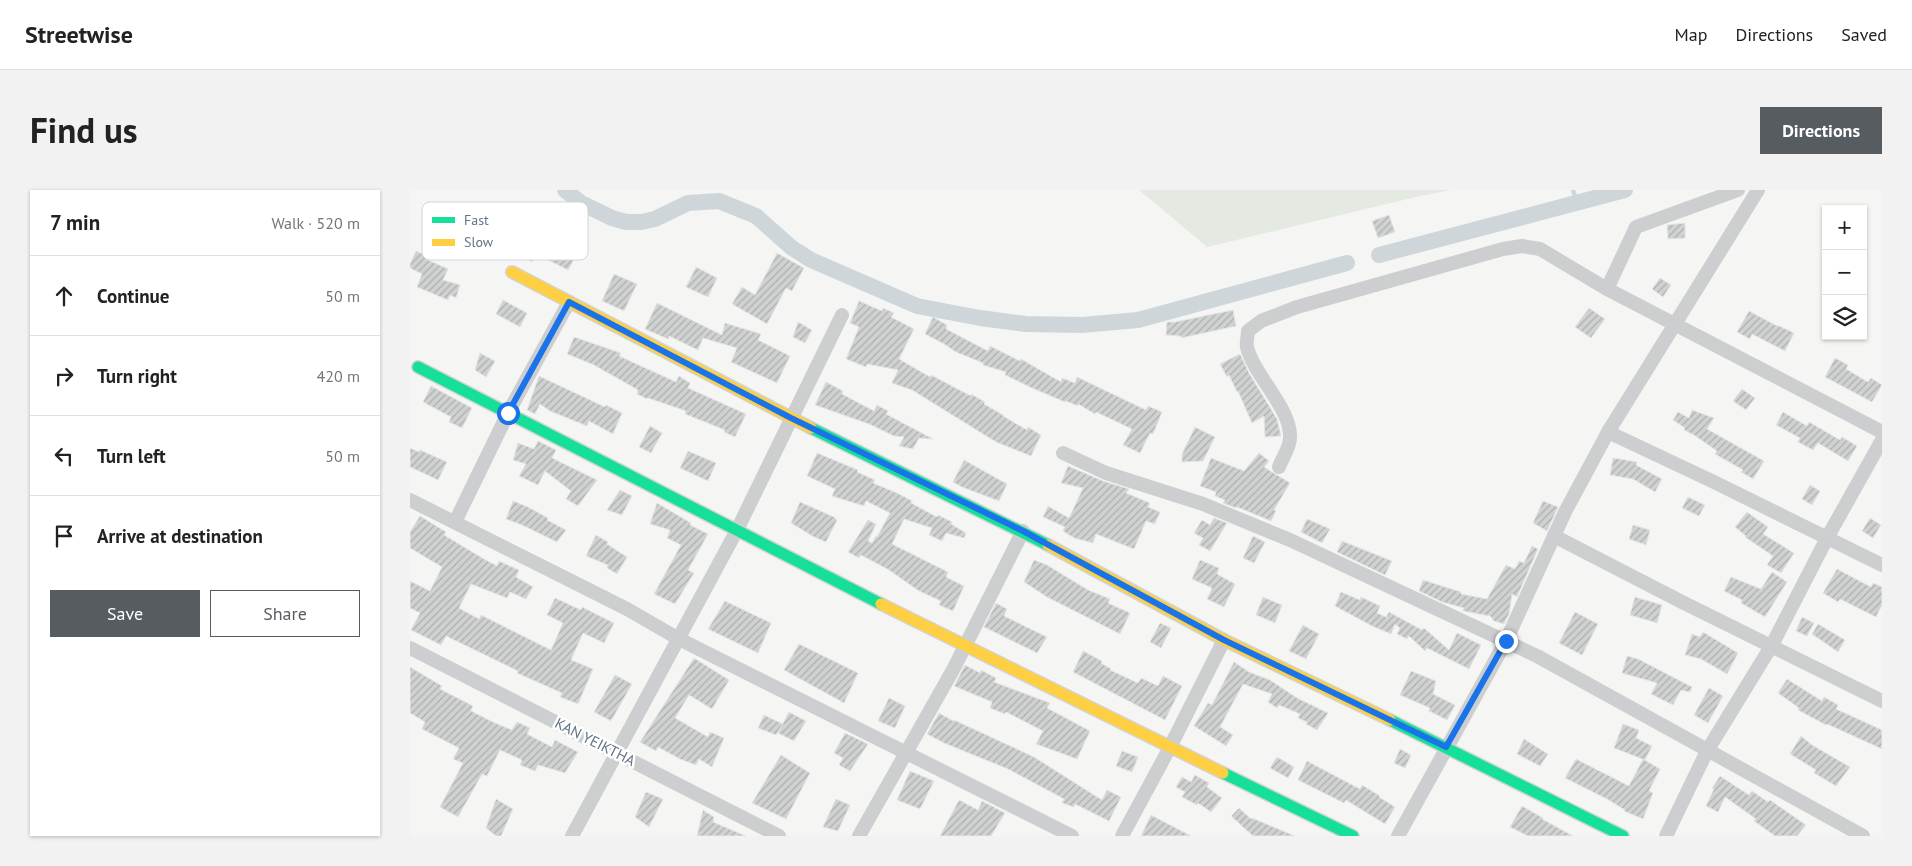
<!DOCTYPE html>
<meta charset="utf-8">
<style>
:root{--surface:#fff;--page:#f2f2f2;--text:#222;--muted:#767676;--line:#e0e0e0;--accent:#575c60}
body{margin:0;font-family:"PT Sans",sans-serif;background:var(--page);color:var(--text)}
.controls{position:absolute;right:15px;top:15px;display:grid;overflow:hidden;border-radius:0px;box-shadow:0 1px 4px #0004}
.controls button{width:45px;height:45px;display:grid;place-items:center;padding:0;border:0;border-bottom:1px solid var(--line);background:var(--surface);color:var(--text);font:25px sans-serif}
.stop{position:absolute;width:15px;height:15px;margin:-11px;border:4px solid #1a73e8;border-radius:50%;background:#fff}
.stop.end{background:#1a73e8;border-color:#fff;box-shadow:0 1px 5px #0008}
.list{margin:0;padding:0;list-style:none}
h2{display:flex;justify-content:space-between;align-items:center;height:65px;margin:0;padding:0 20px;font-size:21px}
h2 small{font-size:16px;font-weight:400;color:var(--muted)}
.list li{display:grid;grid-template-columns:32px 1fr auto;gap:15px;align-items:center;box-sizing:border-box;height:80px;padding:0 20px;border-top:1px solid var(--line)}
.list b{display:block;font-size:19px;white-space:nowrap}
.list em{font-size:16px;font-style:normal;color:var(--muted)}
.actions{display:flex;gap:10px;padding:15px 20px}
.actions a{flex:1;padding:11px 0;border:1px solid var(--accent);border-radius:0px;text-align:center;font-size:18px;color:var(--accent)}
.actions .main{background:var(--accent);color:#fff}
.icon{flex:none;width:28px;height:28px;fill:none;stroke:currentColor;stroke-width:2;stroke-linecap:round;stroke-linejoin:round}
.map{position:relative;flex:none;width:1472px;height:646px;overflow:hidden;border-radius:0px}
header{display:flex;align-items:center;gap:30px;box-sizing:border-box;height:70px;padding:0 25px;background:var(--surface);border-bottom:1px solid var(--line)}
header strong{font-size:24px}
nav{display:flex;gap:28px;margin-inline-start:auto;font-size:18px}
.intro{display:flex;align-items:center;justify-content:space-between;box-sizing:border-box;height:120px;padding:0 30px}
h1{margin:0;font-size:35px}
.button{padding:12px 22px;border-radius:0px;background:var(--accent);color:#fff;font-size:18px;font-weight:700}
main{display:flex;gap:30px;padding:0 30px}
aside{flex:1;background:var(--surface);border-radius:0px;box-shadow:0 1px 4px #0004}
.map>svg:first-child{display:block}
.green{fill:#e4e9e2}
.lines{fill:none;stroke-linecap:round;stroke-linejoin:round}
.stream{stroke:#cfd6da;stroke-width:4.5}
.canal{stroke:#cfd6da;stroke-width:16}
.building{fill:url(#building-hatch);stroke:#e4e5e4}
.fast-casing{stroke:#d2d4d4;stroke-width:14}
.slow-casing{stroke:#d2d4d4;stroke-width:14}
.street{stroke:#cdcecf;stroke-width:14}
.fast{stroke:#16e098;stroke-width:11}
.slow{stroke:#ffcf43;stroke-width:11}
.route{stroke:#1a73e8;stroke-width:6}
.labels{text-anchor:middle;stroke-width:5;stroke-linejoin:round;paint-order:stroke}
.street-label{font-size:15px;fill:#647486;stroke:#fff}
.key{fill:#fff;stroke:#d0d5db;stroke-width:1}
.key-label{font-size:14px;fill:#647486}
</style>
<header>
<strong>Streetwise</strong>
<nav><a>Map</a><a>Directions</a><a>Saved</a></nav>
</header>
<div class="intro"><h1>Find us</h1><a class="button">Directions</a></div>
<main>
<aside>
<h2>7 min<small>Walk · 520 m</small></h2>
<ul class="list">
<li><svg class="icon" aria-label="ahead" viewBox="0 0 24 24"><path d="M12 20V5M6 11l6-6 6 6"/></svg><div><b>Continue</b></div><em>50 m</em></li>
<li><svg class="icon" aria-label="right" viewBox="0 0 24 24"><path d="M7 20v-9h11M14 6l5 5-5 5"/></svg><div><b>Turn right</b></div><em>420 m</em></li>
<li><svg class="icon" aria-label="left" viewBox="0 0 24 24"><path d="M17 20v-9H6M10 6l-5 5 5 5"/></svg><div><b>Turn left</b></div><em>50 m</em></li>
<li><svg class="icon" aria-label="arrive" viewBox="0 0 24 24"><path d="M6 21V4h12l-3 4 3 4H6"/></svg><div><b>Arrive at destination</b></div></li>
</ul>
<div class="actions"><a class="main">Save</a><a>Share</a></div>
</aside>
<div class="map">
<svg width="1472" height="646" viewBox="0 0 1472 646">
<defs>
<pattern id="building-hatch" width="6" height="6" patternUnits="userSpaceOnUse" patternTransform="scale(1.25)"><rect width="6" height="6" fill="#d0d2d2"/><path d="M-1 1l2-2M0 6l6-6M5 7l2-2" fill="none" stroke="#acafb0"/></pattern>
</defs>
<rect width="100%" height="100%" fill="#f5f6f4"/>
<path class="green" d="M729,0h313l-32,6 -213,51z"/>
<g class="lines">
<path class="stream" d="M1163,0l4,13"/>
<g class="canal">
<path d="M155,0l16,13 31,15 14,4h15l14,-3 33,-16 31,-2 37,15 36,32 19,12 106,46 63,12 46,6 56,1 56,-5 209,-57"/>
<path d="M969,65l246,-65"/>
</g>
</g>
<g class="building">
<path d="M979,25l6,17 -17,6 -6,-17z"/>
<path d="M97,31l23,13 47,20 -9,16 -32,-16 -4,8 -37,-22z"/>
<path d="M1275,33v15l-17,1 -1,-14z"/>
<path d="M6,61l11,5 -1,3 22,10 -5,11 17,5 -4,13 -6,-3 -2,5 -31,-13 5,-13 -12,-6v-4z"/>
<path d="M367,63l27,15 -12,23 -6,-3 -19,36 -35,-20 10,-17 13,8z"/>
<path d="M286,77l21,11 -9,19 -22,-10z"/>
<path d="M204,84l23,10 -13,27 -22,-10z"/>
<path d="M1250,88l11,7 -8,12 -11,-8z"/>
<path d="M93,110l24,13 -7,14 -24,-13z"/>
<path d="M449,111l23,10 1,-3 11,5 -3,4 23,12 -15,30 31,18 1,-2 40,21v-2l14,8 -1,2 19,11v1l24,14 1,-3 13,8 -10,21 -35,-14 -84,-52 -20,-7 6,-13 -31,-6 -1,3 -20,-8 13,-32 -9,-4z"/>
<path d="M247,113l65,32 3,-12 36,11 -3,6 32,16 -13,27 -46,-21 6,-14 -34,-10 -5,12 -29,-14 -1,3 -23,-10z"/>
<path d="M1179,118l16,11 -14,19 -16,-11z"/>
<path d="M823,120l3,16 -55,12v-2l-15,-1 1,-13h8z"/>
<path d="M1339,121l28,15v-1l17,8 -9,18 -33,-17 -2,5 -13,-7z"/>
<path d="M523,127l14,8 -1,4 42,22 2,-5 30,15 1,-2 40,23 1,-4 13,5 2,-6 69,33 2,-4 14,6 -9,22 -3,-1 -10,20 -17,-8 9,-16 -36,-17 -1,2 -17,-10v2l-12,-5 -1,1 -33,-14 -27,-13 1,-3 -23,-7v-2l-27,-11 -12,-8 -19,-10z"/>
<path d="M388,132l14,8 -7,13 -12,-6z"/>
<path d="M164,147l47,16 -2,3 57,26 3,-6 11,7 -2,5 58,26 -11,23 -11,-5 1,-2 -40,-16 1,-3 -38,-13 -1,1 -10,-5 1,-4 -44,-25 -27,-11z"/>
<path d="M70,163l15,8 -9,16 -11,-7z"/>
<path d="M830,164l9,19 28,46 4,17 -16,1 -1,-21 -12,7 -14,-32 -1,1 -8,-17 -2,2 -7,-13z"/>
<path d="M1425,168l13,7 -2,4 22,13 3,-4 11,7 -10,17 -47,-25z"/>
<path d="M129,186l66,31 1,-2 16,8 -9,21 -24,-13 -2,5 -37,-15 -10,-7 -5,10 -8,-4z"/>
<path d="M416,192l17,9 -1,3 32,17 3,-6 11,6 -2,3 47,25 -14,-1 -6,11 -14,-3 5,-9 -10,-1 -25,-12 -54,-19z"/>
<path d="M21,196l41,22 -10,20 -13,-6 2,-5 -28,-15z"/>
<path d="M1332,199l13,9 -9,12 -13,-9z"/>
<path d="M1282,220l22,8 -7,11 57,32 -11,18 -12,-7 2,-2 -28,-16 2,-3 -23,-16 -10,-5 1,-2 -12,-8 5,-8 11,6z"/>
<path d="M1373,222l24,14 2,-4 31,18 2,-3 15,9 -9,15 -30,-18 -5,7 -15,-8 2,-4 -24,-13z"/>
<path d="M240,236l12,7 -11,20 -12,-6z"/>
<path d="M785,237l20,10 -12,24 -21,1v-8z"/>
<path d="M128,251l18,9 -4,8 45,22 -19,26 -12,-7 5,-8 -26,-20 -7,14 -19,-9 7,-12 -13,-4 5,-17 16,6z"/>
<path d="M0,258l9,4 1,-2 27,12 -9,18 -28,-13z"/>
<path d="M278,261l28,12 -8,18 -28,-13z"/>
<path d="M407,263l41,17 -1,2 18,8 -2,3 26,11 13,7 -1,2 26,14 1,-2 14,7 -1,2 15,9 -2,5 -18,-5 -4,8 -13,-6 3,-7 -28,-9 -12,25 56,28 -2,5 18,9 -11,25 -14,-6 2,-4 -22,-10 -30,-21 -28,-15 -2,3 -11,-6 20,-32 8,4 -8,17 4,2 4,-7 1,1 13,-24 -24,-12 -2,5 -32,-10 3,-7 -28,-13z"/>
<path d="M849,263l10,8 -5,6 26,16 -16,27 2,1 -5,10 -34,-14 -1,1 -13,-5 2,-3 -10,-4 1,-4 -16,-6 11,-28 33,13z"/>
<path d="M1203,268l24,4 -1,3 26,14 -7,13 -22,-13 -23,-4z"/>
<path d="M554,270l43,24 -8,17 -37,-14 -9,-5z"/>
<path d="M658,276l35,15 26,8 -3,4 24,10 -2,4 12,5 -5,12 -9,-3 -12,28 -38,-15 -3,9 -19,-5 -11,-7 2,-4 -22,-10 5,-11 21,12 14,-30 -22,-5z"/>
<path d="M1400,295l10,6 -8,14 -10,-6z"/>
<path d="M210,300l12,6 -10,19 -15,-5z"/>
<path d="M1278,307l17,8 -6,11 -17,-8z"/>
<path d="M103,311l15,6 20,11 -1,2 19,10 -9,12 -35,-17 -16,-6z"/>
<path d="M1133,311l15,6 -11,24 -14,-8z"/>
<path d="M390,312l34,15 3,3 -11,22 -12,-5 -23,-14z"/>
<path d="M247,313l34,20 -1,2 18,9 -20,36 6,3 -19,31 -21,-10 27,-49 -14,-7 3,-8 -20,-6z"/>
<path d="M1337,322l21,15 -5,7 31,19 -13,20 -14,-8 6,-9 -28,-19 1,-1 -11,-9z"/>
<path d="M10,326l26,16 -2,3 40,24 13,7 2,-5 20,9 -3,7 17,10 -7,12 -16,-7 -3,6 -36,-14 -12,24 20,11 2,-4 70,35 12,-27 -16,-8 8,-17 26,12 1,-3 32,16 -10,20 -21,-10 -12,27 22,9 -15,35 -18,-7 2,-4 -45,-20 1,-2 -72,-35 -5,9 -30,-15 9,-17 -10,-5v-27l20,10 12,-24 -32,-19v-16z"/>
<path d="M804,328l13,5 -17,28 -11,-6 4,-7 -9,-5 8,-13 8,5z"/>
<path d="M1460,328l11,7 -8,13 -11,-7z"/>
<path d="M897,329l23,10 -8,14 -21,-11z"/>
<path d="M1223,335l17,5 -4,15 -17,-6z"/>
<path d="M186,345l12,7 -1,2 20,13 -10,17 -10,-6 1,-3 -22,-9z"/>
<path d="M843,346l12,6 -11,21 -11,-5z"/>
<path d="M932,351l50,20 -7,14 -48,-23z"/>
<path d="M1122,356l6,3 -21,48 -5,-3 -3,20 -5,10 -10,-3 -4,-5 -27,-5 1,-3 -22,-6 -23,-11 4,-11 38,12v2l26,5 19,-34 9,4 4,-8 5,2z"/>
<path d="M624,370l13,5 41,25 22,9 -2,4 22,10 -10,21 -73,-37 -23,-15z"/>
<path d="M790,370l19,8 -2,6 18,10 -11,23 -17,-8 5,-11 -20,-9z"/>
<path d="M1427,379l34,18 2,-4 9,4v18l-6,12 -36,-18 -2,3 -15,-9z"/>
<path d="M1362,382l15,10 -22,35 -24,-14 1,-3 -18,-9 7,-14 30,12z"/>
<path d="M931,402l19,8 1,-3 19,9 -3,7 11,5 -2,-1 3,-5 33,18 2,-2 25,22 8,-17 24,12 -12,24 -42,-21 -2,3 -16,-15 -2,3 -10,-5 3,-6 -5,-4 -4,10 -19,-8 -37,-20z"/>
<path d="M853,407l19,8 -7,18 -19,-8z"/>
<path d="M1225,407l27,8 -5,18 -27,-8z"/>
<path d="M315,411l46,22 -13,30 -50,-24z"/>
<path d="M586,413l11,6 -3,7 43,21 -10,16 -53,-26z"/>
<path d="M1165,422l23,12 -16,31 -23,-12z"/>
<path d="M1392,427l12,6 -7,13 -11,-5z"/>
<path d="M750,433l11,5 -10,20 -11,-6z"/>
<path d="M1408,434l27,16 -7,12 -26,-18z"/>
<path d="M893,435l16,9 -13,25 -17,-8z"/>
<path d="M1293,442l35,21 -11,21 -26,-15 -16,-4 7,-21 8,3z"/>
<path d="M389,454l59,29 -14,30 -60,-33z"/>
<path d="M673,461l19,10 -1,2 10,6 -1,1 28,13 3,-5 17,8 5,-10 19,10 -17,34 -92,-48z"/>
<path d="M1217,466l11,3 54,28 -2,5 -9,-2 -8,15 -22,-11 6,-11 -35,-10z"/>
<path d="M284,468l35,22 -17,29 -23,-14 -14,23 33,19 2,-5 14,6 -12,29 -13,-8 -3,6 -16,-6 -22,-12 -2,4 -16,-9z"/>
<path d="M824,472l15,10 21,8 27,18 31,15 -11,17 -11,-6 1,-2 -9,-4 2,-4 -21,-9 -2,3 -9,-6 4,-8 -29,-10 -23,43 13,8 -7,11 -32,-20 14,-23 4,2z"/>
<path d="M555,475l15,8 1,-3 15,8 -2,4 56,21 -3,5 43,23 -13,28 -41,-15 7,-13 -37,-19 -1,2 -15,-6 2,-6 -38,-16z"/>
<path d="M0,477l32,19 -2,3 33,17 -2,5 24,12 17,7 5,-8 13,6 -3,6 25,13 3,-7 23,12 -13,21 -27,-8 -3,6 -15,-6 2,-5 -22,-10 -13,26 -5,-2 -24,43 -18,-10 23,-44 -10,-4 6,-11 -37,-19 3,-7 -15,-9z"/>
<path d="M1001,481l25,10 -3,13 22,11 -8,15 -18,-9 1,-3 -30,-13z"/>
<path d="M205,485l17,9 -21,37 -17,-9z"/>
<path d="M1377,489l35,22 2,-4 14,8 -2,4 46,21v19l-55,-25 -1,1 -28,-15 1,-2 -21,-15z"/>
<path d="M1299,498l14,8 -15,27 -14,-8z"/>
<path d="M479,508l16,8 -10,22 -17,-7z"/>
<path d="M379,522l17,9 -12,20 -16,-8z"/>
<path d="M529,523l14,8 1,-1 26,12 54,25 68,43 5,-10 14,7 -12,24 -34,-17 -1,3 -12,-4 2,-4 -56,-30 -64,-26 -17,-9z"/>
<path d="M354,525l19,9 -7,11 -18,-7z"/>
<path d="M1213,534l16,6 -3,8 16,8 -7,14 -31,-12z"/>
<path d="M435,543l23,11 -18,27 -11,-6 4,-7 -9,-5z"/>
<path d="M1391,546l11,9 38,22 -14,19 -22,-13 2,-3 -26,-16z"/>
<path d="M1114,549l24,15 -8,12 -23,-12z"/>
<path d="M990,559l11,6 -6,13 -11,-5z"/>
<path d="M712,561l16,6 -6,15 -16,-6z"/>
<path d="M371,565l29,18 -24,46 -34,-16z"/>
<path d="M867,567l17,10 -6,11 -18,-10z"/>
<path d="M1166,569l53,27 14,-27 17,10 -11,22 4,2 -10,26 -19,-8 1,-1 -18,-11 -42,-21z"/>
<path d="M897,571l53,28 2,-4 18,11 -1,1 16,10 -10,17 -39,-24 -2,3 -46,-23z"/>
<path d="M500,581l24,10 -14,28 -23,-9z"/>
<path d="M785,585l14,8 -2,4 15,11 -11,14 -13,-9 -1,2 -15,-8 3,-5 -9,-5 6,-10 9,5z"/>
<path d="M1310,586l29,19 3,-4 16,11 2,-2 36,25 -9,11h-22l-21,-15 2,-2 -31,-22 -7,15 -12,-6 8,-17 -2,-1z"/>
<path d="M236,602l17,7 -14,28 -14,-10z"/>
<path d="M86,609l17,10 -12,27h-5l-10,-8z"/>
<path d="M426,609l14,6 -12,26 -15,-4z"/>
<path d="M549,610l19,10 4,-9 23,12 -14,23h-51z"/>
<path d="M1112,616l21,12 -1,1 31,17h-45l-18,-9z"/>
<path d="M829,618l12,11 1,-1 43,18h-42l-22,-20z"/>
<path d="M293,620l11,7 -1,5 33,14h-49z"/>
<path d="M741,625l40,21h-50z"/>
</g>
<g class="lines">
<g class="fast-casing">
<g id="fast">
<path d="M8,177l463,237"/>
<path d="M401,238l237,117"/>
<path d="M980,530l233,116"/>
<path d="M813,583l130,63"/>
</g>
</g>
<g class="slow-casing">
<g id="slow">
<path d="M102,82l299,156"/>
<path d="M638,355l176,95 166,80"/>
<path d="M471,414l342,169"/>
</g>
</g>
<g class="street">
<path d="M1197,99l29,-62 102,-37"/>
<path d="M1198,242l150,-242"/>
<path d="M653,263l43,20 97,31 87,36 247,116 326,180"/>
<path d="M869,277c3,-9 11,-19 11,-29 2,-29 -36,-62 -43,-91 -1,-5 1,-11 1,-16l13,-10 36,-14 206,-58 19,-3 18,3 67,40 275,143"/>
<path d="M0,310l217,109 52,30 393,197"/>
<path d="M45,332l53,-109 61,-111"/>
<path d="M1144,346l128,66 200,99"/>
<path d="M0,458l369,188"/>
<path d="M162,646l165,-306 105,-215"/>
<path d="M449,646l95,-168 69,-137"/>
<path d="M712,646l47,-87 55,-109"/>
<path d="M988,646l108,-195 59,-129 43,-80 106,50 168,83"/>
<path d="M1256,646l41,-85 65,-106 55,-107 55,-98"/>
</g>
<use href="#fast" class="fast"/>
<use href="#slow" class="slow"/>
</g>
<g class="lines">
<path class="route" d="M98,223l61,-111 222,116 232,113 201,109 222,107 60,-106"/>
</g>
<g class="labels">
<g class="street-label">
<text transform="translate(185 552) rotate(27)" y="5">KAN YEIKTHA</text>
</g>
</g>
<rect x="12" y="12" width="166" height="58" rx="8" class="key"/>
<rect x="22" y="27" width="23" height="6" fill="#16e098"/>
<rect x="22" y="49" width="23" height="7" fill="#ffcf43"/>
<g class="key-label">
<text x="54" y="35">Fast</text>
<text x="54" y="57">Slow</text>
</g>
</svg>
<div class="controls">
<button>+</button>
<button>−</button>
<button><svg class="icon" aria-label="layers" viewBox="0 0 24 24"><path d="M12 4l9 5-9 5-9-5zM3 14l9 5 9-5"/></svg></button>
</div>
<div class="stop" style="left:98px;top:223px"></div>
<div class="stop end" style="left:1096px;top:451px"></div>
</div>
</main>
